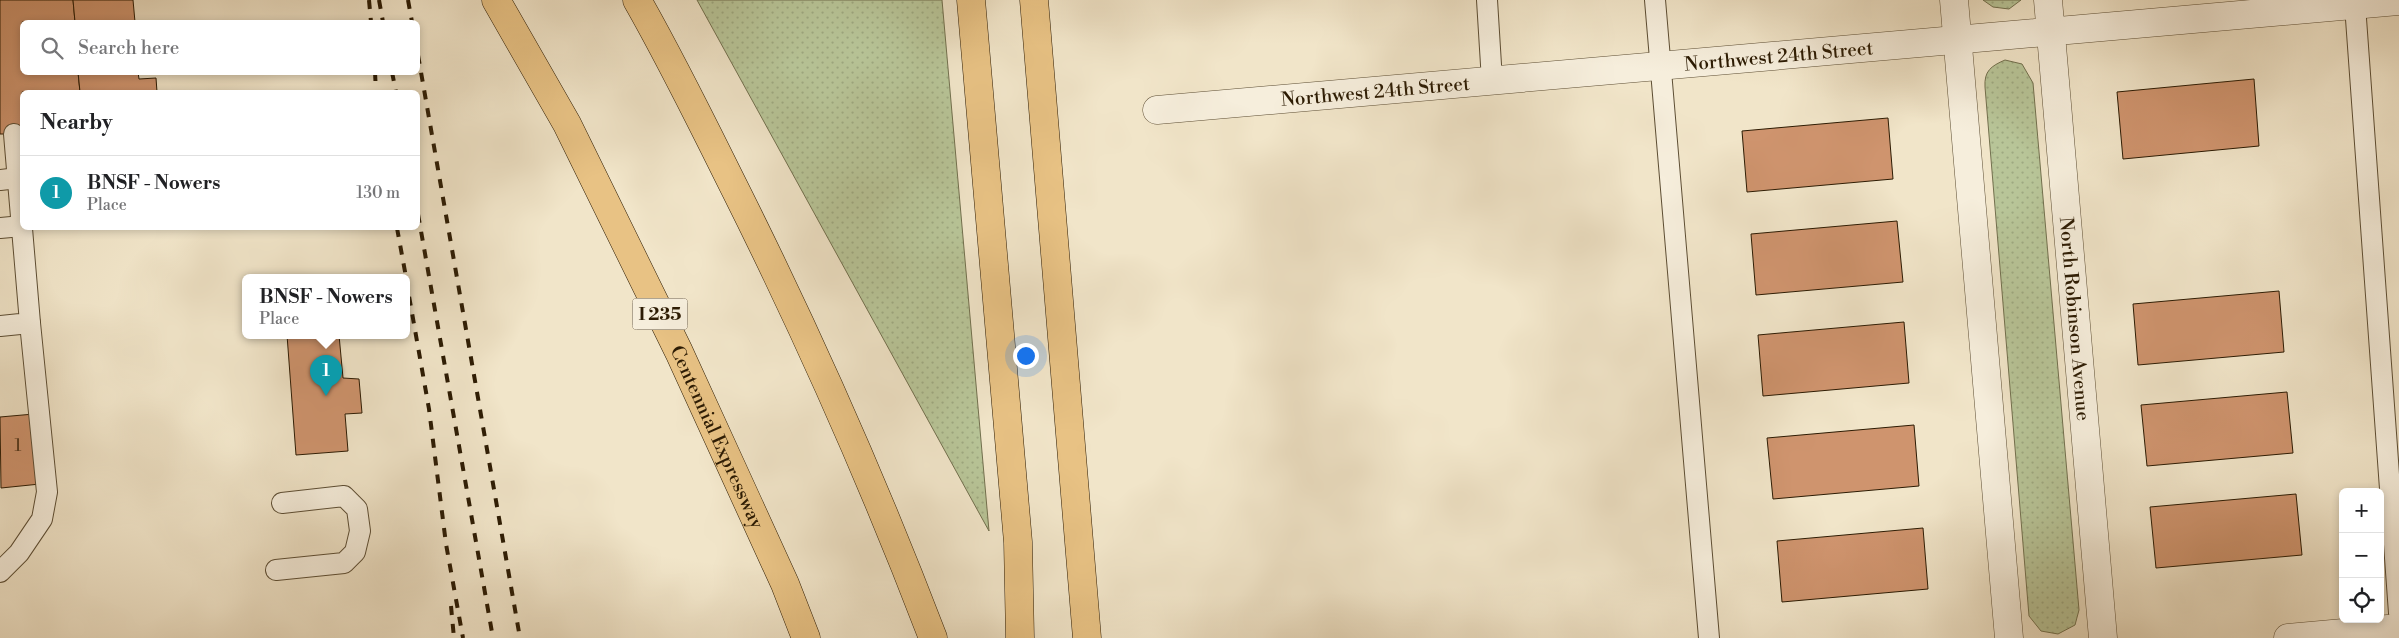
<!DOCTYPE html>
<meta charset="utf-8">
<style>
:root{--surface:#fff;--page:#f2f2f2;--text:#202124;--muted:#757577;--line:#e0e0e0;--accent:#0f766e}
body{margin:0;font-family:"Libre Bodoni",serif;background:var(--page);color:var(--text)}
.controls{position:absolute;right:15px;bottom:15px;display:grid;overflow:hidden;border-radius:8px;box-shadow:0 2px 8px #0003}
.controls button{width:45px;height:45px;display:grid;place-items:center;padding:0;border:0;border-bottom:1px solid var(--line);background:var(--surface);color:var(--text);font:25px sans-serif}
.you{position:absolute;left:1025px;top:355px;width:18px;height:18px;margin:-12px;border:4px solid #fff;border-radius:50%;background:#1a73e8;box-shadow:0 0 0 8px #1a73e833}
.badge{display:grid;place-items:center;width:32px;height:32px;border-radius:50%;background:var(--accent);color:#fff;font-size:16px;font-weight:700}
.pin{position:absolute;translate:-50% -41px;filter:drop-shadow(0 1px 2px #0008)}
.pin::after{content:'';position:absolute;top:26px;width:18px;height:15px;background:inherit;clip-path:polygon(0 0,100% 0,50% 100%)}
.popup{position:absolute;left:242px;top:274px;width:168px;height:65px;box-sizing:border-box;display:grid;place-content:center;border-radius:8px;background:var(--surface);filter:drop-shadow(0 1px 4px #0005);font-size:16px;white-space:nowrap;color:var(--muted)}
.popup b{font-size:19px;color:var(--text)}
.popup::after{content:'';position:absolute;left:50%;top:100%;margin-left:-10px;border:10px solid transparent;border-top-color:var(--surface)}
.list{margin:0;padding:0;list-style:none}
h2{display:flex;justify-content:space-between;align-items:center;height:65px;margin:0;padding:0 20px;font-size:21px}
h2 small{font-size:16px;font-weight:400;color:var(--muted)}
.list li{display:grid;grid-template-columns:32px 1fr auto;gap:15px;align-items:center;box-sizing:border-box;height:75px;padding:0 20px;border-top:1px solid var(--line)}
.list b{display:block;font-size:19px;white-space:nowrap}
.list p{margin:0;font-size:16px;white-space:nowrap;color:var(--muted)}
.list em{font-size:16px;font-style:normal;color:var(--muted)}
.icon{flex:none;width:28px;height:28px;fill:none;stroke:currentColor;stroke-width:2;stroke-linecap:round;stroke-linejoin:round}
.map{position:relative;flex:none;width:2399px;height:638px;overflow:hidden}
.search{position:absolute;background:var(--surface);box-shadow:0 2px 8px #0003;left:20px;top:20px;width:400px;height:55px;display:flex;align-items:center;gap:12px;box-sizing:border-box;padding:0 18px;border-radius:8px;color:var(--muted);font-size:19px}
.panel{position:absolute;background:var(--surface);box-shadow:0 2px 8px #0003;left:20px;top:90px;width:400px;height:140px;border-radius:8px}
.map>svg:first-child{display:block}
.green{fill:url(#green-dots);stroke:#72704e}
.building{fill:#cf946e;stroke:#2c1b03}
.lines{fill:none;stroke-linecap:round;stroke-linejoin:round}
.service-casing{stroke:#5d4e34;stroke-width:22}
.minor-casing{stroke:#5d4e34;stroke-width:29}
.tertiary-casing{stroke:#5d4e34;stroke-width:29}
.motorway-casing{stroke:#2c1b03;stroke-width:29}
.service{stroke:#f6eedc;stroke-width:20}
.minor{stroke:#f6eedc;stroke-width:28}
.tertiary{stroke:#f6eedc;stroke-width:28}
.motorway{stroke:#e8c284;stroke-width:28}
.rail{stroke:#2c1b03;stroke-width:4;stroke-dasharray:9 9;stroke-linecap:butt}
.labels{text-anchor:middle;stroke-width:4;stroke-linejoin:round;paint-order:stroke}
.number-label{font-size:16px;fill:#55391e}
.shield{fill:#f6eedc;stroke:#695a44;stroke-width:1}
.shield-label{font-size:18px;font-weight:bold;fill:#2c1b03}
.street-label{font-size:19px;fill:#2c1b03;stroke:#f6eedc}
</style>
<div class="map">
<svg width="2399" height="638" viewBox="0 0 2399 638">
<defs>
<pattern id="green-dots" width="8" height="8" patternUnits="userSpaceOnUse" patternTransform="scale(1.25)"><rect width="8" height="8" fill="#b8c598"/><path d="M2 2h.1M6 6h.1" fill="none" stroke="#9ea981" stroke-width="1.8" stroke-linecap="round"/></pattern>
</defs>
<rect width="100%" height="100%" fill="#f1e5c9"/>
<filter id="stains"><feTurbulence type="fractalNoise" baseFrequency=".004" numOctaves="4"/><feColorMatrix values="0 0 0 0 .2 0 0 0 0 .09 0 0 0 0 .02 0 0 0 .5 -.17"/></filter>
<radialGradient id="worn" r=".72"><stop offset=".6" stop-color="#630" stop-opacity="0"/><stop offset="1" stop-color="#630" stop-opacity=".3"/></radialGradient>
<g class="green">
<path d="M697,0h245l47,531z"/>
<path d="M1983,0h38l-12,9 -16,-2z"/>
<path d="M2005,60l17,4 11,19 46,527 -4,15 -17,9 -17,-3 -12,-15 -44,-529c-1,-16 6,-21 20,-27z"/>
</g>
<g class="building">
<path d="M0,0h73l2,22h-53v50h56l2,20h-58v42h-22z"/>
<path d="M73,0h60l2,22h-60z"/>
<path d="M78,72h60l1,7 17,-1 1,14h-77z"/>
<path d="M2254,79l5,67 -136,13 -6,-67z"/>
<path d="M1888,118l5,61 -146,13 -5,-61z"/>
<path d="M1897,221l6,61 -147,13 -5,-61z"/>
<path d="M2279,291l5,61 -146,13 -5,-61z"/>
<path d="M1904,322l5,61 -146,13 -5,-61z"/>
<path d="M287,335h52l4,43 16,1 3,34 -17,1 3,37 -52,4z"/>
<path d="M2287,392l6,61 -146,13 -6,-61z"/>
<path d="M34,414l6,70 -39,4 -1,-71z"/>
<path d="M1914,425l5,61 -146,13 -6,-61z"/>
<path d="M2296,494l6,61 -146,13 -6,-61z"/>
<path d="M1923,528l5,61 -146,13 -5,-61z"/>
</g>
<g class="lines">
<g class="service-casing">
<g id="service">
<path d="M1487,0l5,81"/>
<path d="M1655,0l54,638"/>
<path d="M2355,5l44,608"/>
<path d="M0,180l18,-2"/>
<path d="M0,228l22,-2"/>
<path d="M0,326l30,-3 -16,-189"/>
<path d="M276,570l68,-7 11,-11 5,-21 -3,-22 -13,-13 -62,7"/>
<path d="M0,572l19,-19 23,-34 5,-27 -17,-169"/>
</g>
</g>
<g class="minor-casing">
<g id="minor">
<path id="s1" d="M1157,110l1242,-109"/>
<path d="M2288,638l111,-10"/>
</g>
</g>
<g class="tertiary-casing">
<g id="tertiary">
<path d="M1954,0l55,638"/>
<path id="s2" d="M2048,0l55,638"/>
</g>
</g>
<g class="motorway-casing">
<g id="motorway">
<path id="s3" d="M496,0l71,124 112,228 106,232 21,54"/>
<path d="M637,0c36,63 67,127 99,191 73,146 139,295 197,447"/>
<path d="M971,0l47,542 2,96"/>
<path d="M1034,0l53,638"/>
</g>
</g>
<use href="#service" class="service"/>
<use href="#minor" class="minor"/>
<use href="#tertiary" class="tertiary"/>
<use href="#motorway" class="motorway"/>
<g class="rail">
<path d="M369,0l2,22"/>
<path d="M379,0l4,22"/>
<path d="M408,0l4,22"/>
<path d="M418,55l102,583"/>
<path d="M375,72l1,20"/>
<path d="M392,72l4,20"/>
<path d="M418,214l75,424"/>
<path d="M397,228l9,49"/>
<path d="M406,279l23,130 17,135 17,94"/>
<path d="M451,606l3,32"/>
</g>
</g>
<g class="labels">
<g class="number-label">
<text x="18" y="451">1</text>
</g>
<rect class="shield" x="632.5" y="298.5" width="55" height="31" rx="4"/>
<g class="shield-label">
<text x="660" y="320">I 235</text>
</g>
<g class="street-label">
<text dy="7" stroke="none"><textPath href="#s1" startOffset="624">Northwest 24th Street</textPath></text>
<text dy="7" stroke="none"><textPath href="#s1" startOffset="219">Northwest 24th Street</textPath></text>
<text dy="7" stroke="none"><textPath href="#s2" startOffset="320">North Robinson Avenue</textPath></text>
<text dy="7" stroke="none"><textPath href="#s3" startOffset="490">Centennial Expressway</textPath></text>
</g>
</g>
<rect width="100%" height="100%" filter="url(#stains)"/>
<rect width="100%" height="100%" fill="url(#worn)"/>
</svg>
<div class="controls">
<button>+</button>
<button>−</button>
<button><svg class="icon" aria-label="locate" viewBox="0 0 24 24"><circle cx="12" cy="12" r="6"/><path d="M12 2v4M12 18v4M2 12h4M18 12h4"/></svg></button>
</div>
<div class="you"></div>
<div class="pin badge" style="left:326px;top:396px;background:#0f9aa8">1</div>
<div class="popup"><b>BNSF - Nowers</b>Place</div>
<div class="search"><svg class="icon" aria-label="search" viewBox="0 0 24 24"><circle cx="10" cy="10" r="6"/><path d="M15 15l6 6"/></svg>Search here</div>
<section class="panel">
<h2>Nearby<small></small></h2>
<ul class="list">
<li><span class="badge" style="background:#0f9aa8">1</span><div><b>BNSF - Nowers</b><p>Place</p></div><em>130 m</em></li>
</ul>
</section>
</div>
